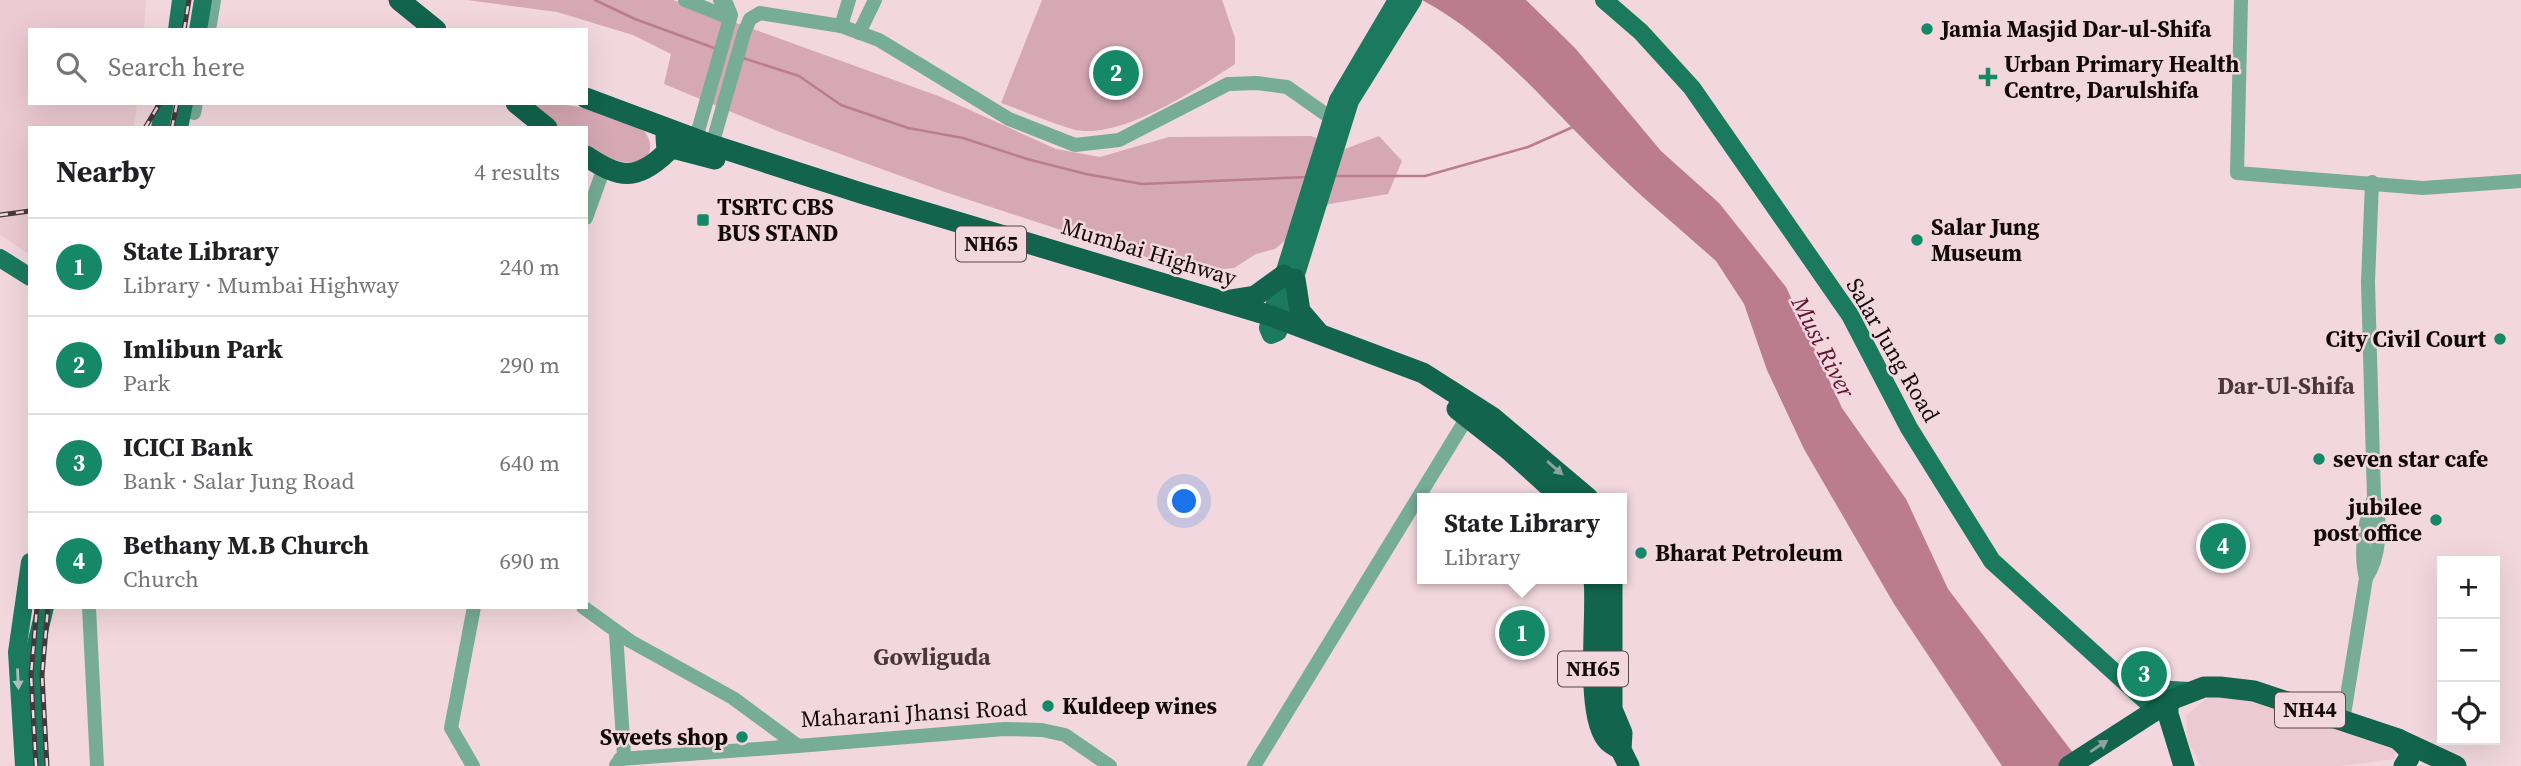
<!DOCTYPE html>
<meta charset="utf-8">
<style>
:root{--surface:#fff;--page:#f2f2f2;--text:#202124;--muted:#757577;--line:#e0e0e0;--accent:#158867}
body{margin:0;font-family:"Source Serif 4",serif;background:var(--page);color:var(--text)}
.controls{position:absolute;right:21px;bottom:21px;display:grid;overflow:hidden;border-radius:0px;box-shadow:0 7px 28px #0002}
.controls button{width:63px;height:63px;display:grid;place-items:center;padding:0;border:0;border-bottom:2px solid var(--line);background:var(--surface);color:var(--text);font:35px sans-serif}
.you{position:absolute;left:1185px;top:502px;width:24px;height:24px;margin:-18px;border:5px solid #fff;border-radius:50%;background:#1a73e8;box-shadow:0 0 0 10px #1a73e833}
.badge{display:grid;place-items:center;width:46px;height:46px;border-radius:50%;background:var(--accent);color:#fff;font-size:23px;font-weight:700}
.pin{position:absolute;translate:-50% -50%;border:4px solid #fff;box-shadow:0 2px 7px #0006}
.popup{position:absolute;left:1417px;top:493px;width:210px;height:91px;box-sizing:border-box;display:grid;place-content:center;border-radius:0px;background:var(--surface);filter:drop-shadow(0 2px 5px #0005);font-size:23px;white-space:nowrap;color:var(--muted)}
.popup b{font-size:26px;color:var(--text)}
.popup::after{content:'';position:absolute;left:50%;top:100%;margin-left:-14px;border:14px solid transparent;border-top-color:var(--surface)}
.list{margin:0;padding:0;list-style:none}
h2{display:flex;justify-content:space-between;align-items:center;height:91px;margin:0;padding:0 28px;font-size:30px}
h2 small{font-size:23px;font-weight:400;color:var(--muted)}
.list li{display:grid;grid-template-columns:46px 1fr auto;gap:21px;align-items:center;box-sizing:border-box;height:98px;padding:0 28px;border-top:2px solid var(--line)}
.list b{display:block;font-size:26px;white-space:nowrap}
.list p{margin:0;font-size:23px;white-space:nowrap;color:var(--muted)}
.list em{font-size:23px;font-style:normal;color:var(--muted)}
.icon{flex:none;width:38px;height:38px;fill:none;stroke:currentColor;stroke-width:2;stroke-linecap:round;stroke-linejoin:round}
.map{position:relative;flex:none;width:2521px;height:766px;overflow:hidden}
.search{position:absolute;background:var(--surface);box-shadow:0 7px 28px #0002;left:28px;top:28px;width:560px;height:77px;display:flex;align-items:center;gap:18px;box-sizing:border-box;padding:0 24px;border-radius:0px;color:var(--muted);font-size:26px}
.panel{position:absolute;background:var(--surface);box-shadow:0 7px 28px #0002;left:28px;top:126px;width:560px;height:483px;border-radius:0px}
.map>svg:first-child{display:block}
.built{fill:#eccad3}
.green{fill:#d5a8b4}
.water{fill:#bb7c8e}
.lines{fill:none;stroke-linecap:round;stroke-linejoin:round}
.stream{stroke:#bb7c8e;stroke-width:2.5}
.minor{stroke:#77ac97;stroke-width:14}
.major{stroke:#1b7a5e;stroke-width:18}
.highway{stroke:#12644c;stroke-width:21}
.rail-casing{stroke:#46393d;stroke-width:5}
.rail{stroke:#f2d8de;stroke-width:2.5;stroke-dasharray:8;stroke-linecap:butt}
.oneway{fill:#8da49c}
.oneway2{fill:#b2bcb8}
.poi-dot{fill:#158867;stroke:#f2d8de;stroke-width:2.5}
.labels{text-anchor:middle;stroke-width:5;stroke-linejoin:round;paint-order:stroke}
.shield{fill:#f2d8de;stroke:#55474b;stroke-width:2}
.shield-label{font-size:21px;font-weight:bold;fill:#12090c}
.poi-label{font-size:23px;font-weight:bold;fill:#12090c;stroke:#f2d8de;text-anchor:start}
.street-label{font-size:23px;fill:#12090c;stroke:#f2d8de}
.water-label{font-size:24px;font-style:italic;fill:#601333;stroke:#f2d8de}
.neighbourhood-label{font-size:24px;font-weight:bold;fill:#4a363b;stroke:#f2d8de}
</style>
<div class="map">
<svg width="2521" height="766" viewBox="0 0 2521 766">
<rect width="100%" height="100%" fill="#f2d8de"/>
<g class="built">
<path d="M0,0h146l-2,30h-114v73h107l-3,25h-104v127l-30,-20z"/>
<path d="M2244,695l152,53 -1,11 -54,7h-140l-13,-24 -2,-26 22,-19z"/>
</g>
<g class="green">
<path d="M467,0h206l268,97 115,52 44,8 69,-20 142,-1 34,13 34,-13 23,25 -14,33 -59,10 -54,45 -19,5 -22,14 -32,3 -71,-18 -189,-62 -162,-59 -116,-48 7,-30 -38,-19 -76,-23z"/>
<path d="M1042,0h180l13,38v26c-38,25 -117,78 -163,65 -24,-7 -48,-18 -71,-26z"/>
<path d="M531,103c39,0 81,7 114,29 8,12 7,23 -5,31 -21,1 -36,-7 -54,-17v-18h-29z"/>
</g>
<path class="water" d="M1422,0h104l49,48 86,103 58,52 67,84 56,121 64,91 42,90 135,177h-81l-108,-162 -90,-155 -37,-79 -23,-66 -28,-43c-39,-35 -80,-68 -116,-105 -53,-52 -111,-121 -178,-156z"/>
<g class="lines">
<g class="stream">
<path d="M595,0l40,19 82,30"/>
<path d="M743,58l56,18 42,29 67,23 55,10 64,21 59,15 56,10 166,-7"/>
<path d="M1332,176h93l103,-29 45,-20"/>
</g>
<g class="minor">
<path d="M685,0l45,18"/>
<path d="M2241,0l-4,173 186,15 98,-7"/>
<path d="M841,26l8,-26"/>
<path d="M209,30l5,-30"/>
<path d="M859,33l16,-33"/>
<path d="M194,113l2,-10"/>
<path d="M696,138l35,-123 -4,-10 -7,-5"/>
<path d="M712,145l32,-112 6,-14 10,-6 81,13 38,14 130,79 66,26 44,-5 109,-56 29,-1 30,4 44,31"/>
<path d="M586,218l18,-50"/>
<path d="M2366,578c14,-20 16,-57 8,-80l-6,-216 4,-100"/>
<path d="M89,607l8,159"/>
<path d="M583,607l47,34 103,57 65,48 206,-17 38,1 23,5 45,31"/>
<path d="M2343,721l23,-143c-6,-23 -2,-58 8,-80"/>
<path d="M620,759l178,-13"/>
<path d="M616,765l8,-10 -8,-122"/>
<path d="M473,766l-22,-38 23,-121"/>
<path d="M1254,766l214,-350"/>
</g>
<g class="major">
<path d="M1397,0l-59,100 -67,216 -3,12 3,7 7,-3 72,-231 63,-101"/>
<path d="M1604,0l37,32 51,56 158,227 59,113 83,133 163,148"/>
<path d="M177,30l4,-30"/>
<path d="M198,30l5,-30"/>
<path d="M160,128l5,-25"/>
<path d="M179,128l5,-25"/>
<path d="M0,258l30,19"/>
<path d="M2132,688l58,3"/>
<path d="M24,766l-7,-114 13,-90"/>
<path d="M38,766l-5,-109 12,-50"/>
</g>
<g class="highway">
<path d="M399,0l37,30"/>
<path d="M586,98l126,47 152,49 407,122 152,57 69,44 96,81"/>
<path d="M516,103l31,25"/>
<path d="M669,147l46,12"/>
<path d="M586,156c34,23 51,25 81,-4l-1,-16"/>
<path d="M1295,279l5,32 18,21"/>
<path d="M1230,300l25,-4 29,-21"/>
<path d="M1457,409l52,41 53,48"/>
<path d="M1594,579c4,35 -10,137 14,162 3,3 9,6 13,9"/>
<path d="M1612,579v130l10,24 -1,17 8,16"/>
<path d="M2168,702v12l16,52"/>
<path d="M2398,739l11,11v8l-5,8"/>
<path d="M2069,766l104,-67 31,-12h16l34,4 144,48 58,27"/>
</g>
<g class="rail-casing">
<g id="rail">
<path d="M184,30l5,-30"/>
<path d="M145,128l15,-25"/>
<path d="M172,128l5,-25"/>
<path d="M0,215l30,-4"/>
<path d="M36,766l-5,-91 6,-68"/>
<path d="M47,766l-5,-91 6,-68"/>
</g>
</g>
<use href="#rail" class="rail"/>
</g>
<defs><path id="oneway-solid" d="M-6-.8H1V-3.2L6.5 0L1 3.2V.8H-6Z" transform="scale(1.75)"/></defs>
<g class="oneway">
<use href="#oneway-solid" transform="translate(1555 468) rotate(41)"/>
<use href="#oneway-solid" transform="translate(2099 746) rotate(-34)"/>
</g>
<use class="oneway2" href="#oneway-solid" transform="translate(18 679) rotate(87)"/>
<g class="poi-dot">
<circle cx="1927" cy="29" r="7"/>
<path d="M1984.5 66.5h7v7h7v7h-7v7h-7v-7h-7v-7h7z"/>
<rect x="696" y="213" width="14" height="14" rx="3.5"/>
<circle cx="1917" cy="240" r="7"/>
<circle cx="2500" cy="339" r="7"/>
<circle cx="2319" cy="459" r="7"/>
<circle cx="2436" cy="520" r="7"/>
<circle cx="1641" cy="553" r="7"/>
<circle cx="1048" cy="706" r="7"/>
<circle cx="742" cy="737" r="7"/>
</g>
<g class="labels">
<g class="shield">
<rect x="956" y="226.5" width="70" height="35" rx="5"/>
<rect x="1558" y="651.5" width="70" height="35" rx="5"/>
<rect x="2275" y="692.5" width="70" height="35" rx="5"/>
</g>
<g class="shield-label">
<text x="991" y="251">NH65</text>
<text x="1593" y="676">NH65</text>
<text x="2310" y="717">NH44</text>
</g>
<g class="poi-label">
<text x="1941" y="37">Jamia Masjid Dar-ul-Shifa</text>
<text x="2004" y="72">Urban Primary Health<tspan x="2004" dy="26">Centre, Darulshifa</tspan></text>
<text x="717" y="215">TSRTC CBS<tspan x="717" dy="26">BUS STAND</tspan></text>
<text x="1931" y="235">Salar Jung<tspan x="1931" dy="26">Museum</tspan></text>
<text x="2486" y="347" text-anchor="end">City Civil Court</text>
<text x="2333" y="467">seven star cafe</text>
<text x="2422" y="515" text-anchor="end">jubilee<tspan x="2422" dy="26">post office</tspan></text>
<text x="1655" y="561">Bharat Petroleum</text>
<text x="1062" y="714">Kuldeep wines</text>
<text x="728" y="745" text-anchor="end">Sweets shop</text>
</g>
<g class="street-label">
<text transform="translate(1149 252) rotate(17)" y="8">Mumbai Highway</text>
<text transform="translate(1893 350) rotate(60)" y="8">Salar Jung Road</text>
<text transform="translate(914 713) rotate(-3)" y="8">Maharani Jhansi Road</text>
</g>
<g class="water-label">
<text transform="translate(1823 347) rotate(63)" y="8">Musi River</text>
</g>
<g class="neighbourhood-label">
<text x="2286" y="394">Dar-Ul-Shifa</text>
<text x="932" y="665">Gowliguda</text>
</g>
</g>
</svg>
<div class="controls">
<button>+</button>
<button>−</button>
<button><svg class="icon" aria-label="locate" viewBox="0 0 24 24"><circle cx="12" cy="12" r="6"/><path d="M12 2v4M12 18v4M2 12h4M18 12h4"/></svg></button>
</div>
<div class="you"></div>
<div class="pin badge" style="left:1522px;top:633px">1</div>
<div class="popup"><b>State Library</b>Library</div>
<div class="pin badge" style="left:1116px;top:73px">2</div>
<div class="pin badge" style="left:2144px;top:674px">3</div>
<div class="pin badge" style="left:2223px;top:546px">4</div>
<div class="search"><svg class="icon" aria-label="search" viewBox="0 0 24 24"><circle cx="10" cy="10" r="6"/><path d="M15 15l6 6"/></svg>Search here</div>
<section class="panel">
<h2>Nearby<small>4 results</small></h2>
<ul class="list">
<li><span class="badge">1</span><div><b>State Library</b><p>Library · Mumbai Highway</p></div><em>240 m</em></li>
<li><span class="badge">2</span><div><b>Imlibun Park</b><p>Park</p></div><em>290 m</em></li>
<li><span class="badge">3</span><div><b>ICICI Bank</b><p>Bank · Salar Jung Road</p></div><em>640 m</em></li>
<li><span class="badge">4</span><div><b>Bethany M.B Church</b><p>Church</p></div><em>690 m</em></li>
</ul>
</section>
</div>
